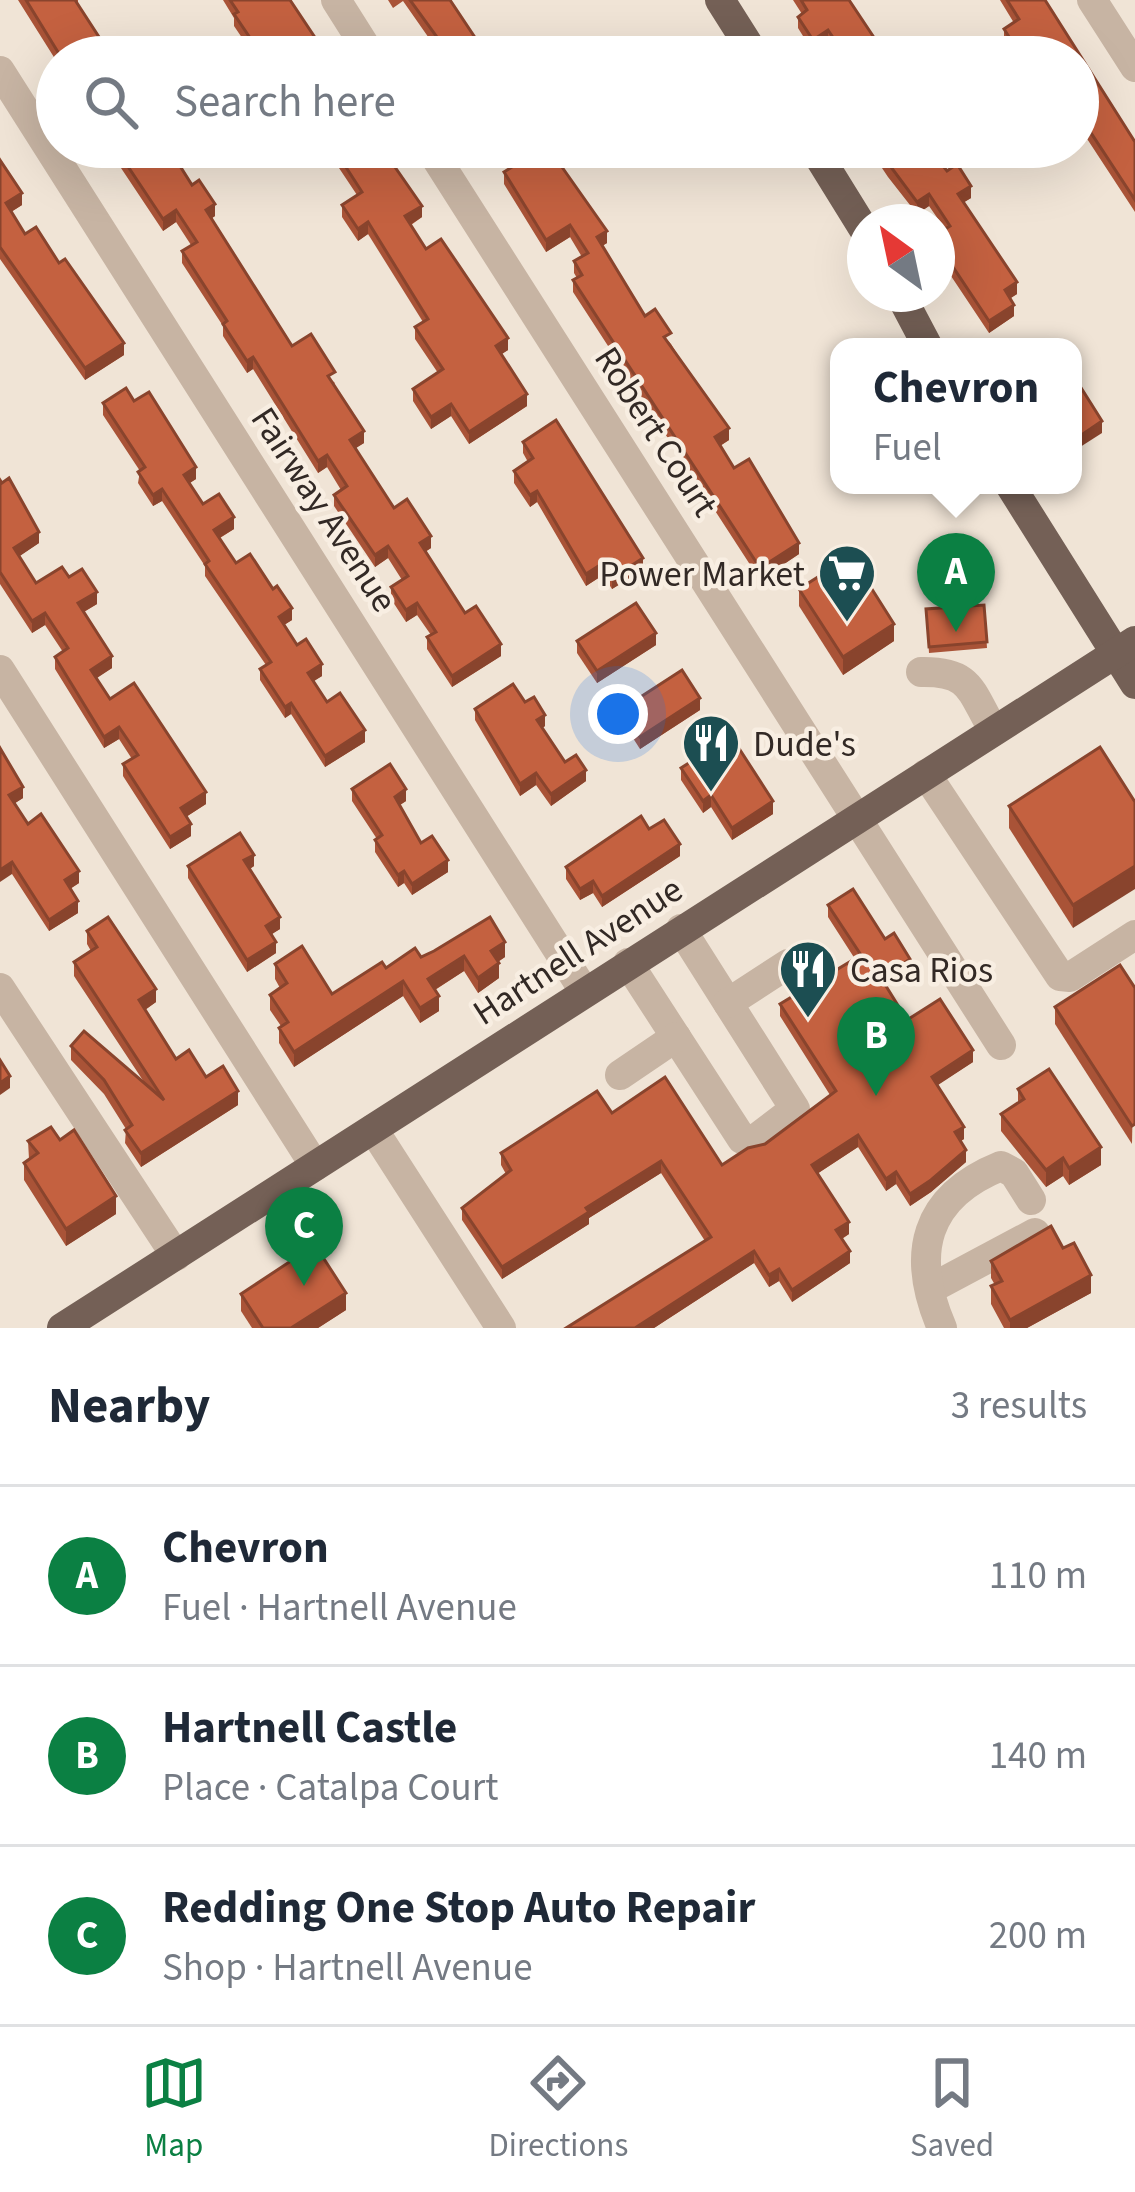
<!DOCTYPE html>
<meta charset="utf-8">
<style>
:root{--surface:#fff;--page:#f2f2f3;--text:#1f2937;--muted:#747a83;--line:#e0e1e3;--accent:#0b8043}
body{margin:0;font-family:"Source Sans 3",sans-serif;background:var(--page);color:var(--text)}
.compass{position:absolute;left:847px;top:204px;width:108px;height:108px;border-radius:50%;background:var(--surface);box-shadow:0 12px 48px #0002;rotate:327deg}
.you{position:absolute;left:618px;top:714px;width:42px;height:42px;margin:-30px;border:9px solid #fff;border-radius:50%;background:#1a73e8;box-shadow:0 0 0 18px #1a73e833}
.badge{display:grid;place-items:center;width:78px;height:78px;border-radius:50%;background:var(--accent);color:#fff;font-size:39px;font-weight:700}
.pin{position:absolute;translate:-50% -99px;filter:drop-shadow(0 3px 6px #0008)}
.pin::after{content:'';position:absolute;top:63px;width:42px;height:36px;background:inherit;clip-path:polygon(0 0,100% 0,50% 100%)}
.popup{position:absolute;left:830px;top:338px;width:252px;height:156px;box-sizing:border-box;display:grid;place-content:center;border-radius:24px;background:var(--surface);filter:drop-shadow(0 3px 9px #0005);font-size:39px;white-space:nowrap;color:var(--muted)}
.popup b{font-size:45px;color:var(--text)}
.popup::after{content:'';position:absolute;left:50%;top:100%;margin-left:-24px;border:24px solid transparent;border-top-color:var(--surface)}
.list{margin:0;padding:0;list-style:none}
h2{display:flex;justify-content:space-between;align-items:center;height:156px;margin:0;padding:0 48px;font-size:51px}
h2 small{font-size:39px;font-weight:400;color:var(--muted)}
.list li{display:grid;grid-template-columns:78px 1fr auto;gap:36px;align-items:center;box-sizing:border-box;height:180px;padding:0 48px;border-top:3px solid var(--line)}
.list b{display:block;font-size:45px;white-space:nowrap}
.list p{margin:0;font-size:39px;white-space:nowrap;color:var(--muted)}
.list em{font-size:39px;font-style:normal;color:var(--muted)}
.icon{flex:none;width:66px;height:66px;fill:none;stroke:currentColor;stroke-width:2;stroke-linecap:round;stroke-linejoin:round}
.map{position:relative;flex:none;width:1135px;height:1328px;overflow:hidden}
.search{position:absolute;background:var(--surface);box-shadow:0 12px 48px #0002;left:36px;right:36px;top:36px;height:132px;display:flex;align-items:center;gap:30px;box-sizing:border-box;padding:0 42px;border-radius:66px;color:var(--muted);font-size:45px}
.sheet{height:696px;background:var(--surface)}
nav{display:flex;justify-content:space-around;align-items:center;box-sizing:border-box;height:168px;border-top:3px solid var(--line);background:var(--surface);font-size:33px;color:var(--muted)}
nav a{display:grid;justify-items:center;gap:6px}
nav .on{color:var(--accent)}
.map>svg:first-child{display:block}
.lines{fill:none;stroke-linecap:round;stroke-linejoin:round}
.minor{stroke:#c7b4a3;stroke-width:30}
.major{stroke:#746056;stroke-width:30}
.wall{fill:#a95337}
.shaded-wall{fill:#89442d}
.building{fill:#c46140;stroke:#89442d;stroke-width:3}
.labels{text-anchor:middle;stroke-width:9;stroke-linejoin:round;paint-order:stroke}
.street-label{font-size:36px;fill:#322925;stroke:#f8eee2}
.poi-label{font-size:36px;fill:#322925;stroke:#f8eee2;text-anchor:start}
</style>
<div class="map">
<svg width="1135" height="1328" viewBox="0 0 1135 1328">
<rect width="100%" height="100%" fill="#f0e4d6"/>
<g class="lines">
<g class="minor">
<path d="M336,0l36,57"/>
<path d="M1092,0l43,67"/>
<path d="M0,71l584,920"/>
<path d="M429,147l572,898"/>
<path d="M0,670l315,496"/>
<path d="M921,672c51,-1 49,19 73,59"/>
<path d="M926,774l134,202 10,1 65,-42"/>
<path d="M628,963l114,176 11,2 42,-32 -114,-180"/>
<path d="M0,988l176,268"/>
<path d="M728,1003l60,-39"/>
<path d="M620,1075l56,-38"/>
<path d="M373,1129l128,199"/>
<path d="M930,1289l105,-56"/>
<path d="M942,1328c-32,-74 -18,-131 59,-162l13,7 17,27"/>
</g>
<g class="major">
<path d="M720,0l36,57"/>
<path d="M813,147l52,84"/>
<path d="M900,294l28,53"/>
<path d="M1010,485l125,199"/>
<path d="M62,1328l1073,-687"/>
</g>
</g>
<g class="wall">
<path d="M18,0h60v4l34,53h-55v5z"/>
<path d="M223,0h67l38,57h-73l-21,-31v-8z"/>
<path d="M388,0h62l38,57h-65v-11l8,-5 -28,-40 -10,7z"/>
<path d="M793,0h56l28,42 18,15h-57l-10,-15 -15,10 -15,-24v-11l4,-3z"/>
<path d="M1000,0h45l90,142v70l-57,-87v-68h-64l-10,-16v-12l10,-6z"/>
<path d="M107,147h61l24,38 23,31 -3,2 80,128 43,37 -2,2 31,58 -9,5 39,60 37,40 -6,4 40,61 36,43 -49,31 -25,-38v-12l4,-2 -14,-20 -11,7 -15,-23v-12l11,-7 -14,-22 -13,9 -41,-61v-11l7,-5 -14,-23 -9,6 -65,-104 -6,4 -24,-37v-10l-41,-63v-12l9,-6 -15,-23 -13,9z"/>
<path d="M325,147h56l41,70 -11,8 15,24 82,101 -7,4 26,52 -58,38 -18,-28 -20,13 -18,-28v-12l25,-16 -23,-34v-12l8,-5 -55,-88 -10,7 -16,-24v-12l15,-10z"/>
<path d="M479,147h55l3,4 35,10 -10,7 45,75 -5,3 43,70 26,28 58,96 -9,6 14,22 65,86 -39,26 -187,-288v-12l4,-2 -3,-5v-12l8,-4 -12,-20 -24,15 -42,-68v-12l5,-3 -14,-22 -11,8z"/>
<path d="M872,147h56l43,51 -7,4 53,92 -7,4 4,18 -25,17 -52,-78v-21l8,-5 -16,-23 -12,8 -29,-37 -16,-24z"/>
<path d="M0,160l22,45 -11,7 14,22 34,29 65,92 -39,25 -85,-121z"/>
<path d="M134,401l62,78 -7,4 14,21 31,25 -14,9 16,25 56,57 -8,5 13,20 25,31 -9,5 14,21 38,40 -40,25 -34,-53 -6,4 -25,-38v-11l6,-4 -61,-89v-10l-43,-65 -9,5 -15,-23 2,-12 -37,-56v-12z"/>
<path d="M523,442l120,128 -31,19 -9,-14 -17,11 -49,-84 -7,5 -16,-24v-12l14,-9 -5,-9z"/>
<path d="M0,480l39,63 -20,13 17,27 33,-6 28,27 -13,8 28,56 -16,10 14,21 96,105 -20,13 5,19 -21,13 -47,-73v-12l9,-5 -13,-20 -15,9 -49,-79v-12l8,-5 -18,-27 -13,8 -32,-49z"/>
<path d="M799,589l95,52 -51,34 -44,-69z"/>
<path d="M984,605l3,43 -58,5 -3,-44z"/>
<path d="M577,641l79,4 -59,38 -20,-30z"/>
<path d="M525,702l20,24 -3,2 23,34 21,19 -35,25 -15,-21 -16,11 -45,-76v-11z"/>
<path d="M622,709l78,1 -60,39 -18,-28z"/>
<path d="M0,748l23,50 -8,5 13,21 51,59 -9,6 8,24 -29,18 -37,-57z"/>
<path d="M681,768l92,46 -41,26 -21,-33 -8,6 -22,-33z"/>
<path d="M352,789l54,12 -6,4 21,38 27,29 -36,23 -8,-12 -6,4 -23,-35v-12l2,-1 -25,-38z"/>
<path d="M1135,802l-62,126 -64,-100v-22z"/>
<path d="M649,829l31,27 -78,51 -9,-14 -13,7 -14,-21v-12z"/>
<path d="M188,866h66l-4,3 30,60 -9,5 5,19 -29,19 -59,-94z"/>
<path d="M828,905l57,34 25,32 -24,16 21,33 66,42 -36,23 27,54 -3,2 5,21 -35,30 -21,14 -14,-22 -10,7 -28,-44 -41,27 32,60 -7,5 8,24 -58,39 -13,-21 -10,6 -15,-24 -100,65h-88l139,-87 -44,-68 -72,45v6l-87,55 -40,-59v-12l44,-34 -5,-9v-12l111,-40 110,52 43,-21 65,-49 -50,-79v-12l75,-45 -27,-42z"/>
<path d="M87,931l69,71 -11,8 31,49 30,18 32,28 -97,62 -16,-24 1,-14 -22,-35 -33,-34v-14l73,36 -70,-106v-14l17,-11 -4,-7z"/>
<path d="M421,957h84l-7,5 1,16 -21,15 -14,-22 -29,19 4,21 -19,12 -17,-27 -109,71 -15,-24v-15l2,-2 -11,-16v-15l10,-7 -5,-9v-15l57,30 54,-26z"/>
<path d="M1135,988l-3,156 -77,-120v-17z"/>
<path d="M1018,1089l83,76 -32,20 -6,-9 -17,11 -45,-56v-17l17,-11z"/>
<path d="M28,1141l88,73 -50,32 -42,-66v-17l5,-4z"/>
<path d="M1063,1248l28,45 -64,35h-23l-13,-24v-18l4,-1 -4,-7v-17z"/>
<path d="M241,1294l105,16 -28,18h-66l-11,-17z"/>
</g>
<g class="shaded-wall">
<path d="M828,30v12l-15,10v-12z"/>
<path d="M572,150v11l-15,11v-12z"/>
<path d="M971,186v12l-13,8v-12z"/>
<path d="M22,193v12l-16,10v-12z"/>
<path d="M929,194v12l-12,8v-12z"/>
<path d="M215,204v12l-9,6v-12z"/>
<path d="M422,206v11l-17,11v-12z"/>
<path d="M176,210v12l-13,9v-12z"/>
<path d="M368,222v12l-10,7v-12z"/>
<path d="M570,225v12l-24,15v-12z"/>
<path d="M607,231v12l-10,6v-12z"/>
<path d="M1017,282v12l-12,8v-12z"/>
<path d="M1014,305v11l-25,17v-12z"/>
<path d="M508,338v12l-12,8v-12z"/>
<path d="M124,343v12l-39,25v-12z"/>
<path d="M253,357v12l-6,4v-12z"/>
<path d="M527,394v12l-58,38v-12z"/>
<path d="M451,404v12l-20,13v-12z"/>
<path d="M1102,421v12l-25,16v-11z"/>
<path d="M729,428v12l-14,9v-12z"/>
<path d="M364,431v12l-14,9v-12z"/>
<path d="M327,455v12l-9,6v-12z"/>
<path d="M196,467v12l-12,8v-12z"/>
<path d="M162,489v12l-9,5v-11z"/>
<path d="M537,491v11l-7,5v-12z"/>
<path d="M234,517v12l-20,12v-11z"/>
<path d="M39,532v11l-25,17v-12z"/>
<path d="M431,536v12l-11,7v-12z"/>
<path d="M799,543v11l-39,26v-12z"/>
<path d="M388,546v12l-13,9v-12z"/>
<path d="M643,558v12l-31,19v-11z"/>
<path d="M603,563v12l-17,11v-12z"/>
<path d="M97,592v12l-19,11v-12z"/>
<path d="M417,603v12l-11,7v-12z"/>
<path d="M292,608v12l-13,8v-11z"/>
<path d="M45,613v12l-13,8v-12z"/>
<path d="M894,624v17l-51,34v-18z"/>
<path d="M656,633v12l-59,38v-12z"/>
<path d="M501,644v12l-49,31v-11z"/>
<path d="M112,656v12l-21,14v-12z"/>
<path d="M322,664v12l-14,9v-12z"/>
<path d="M700,698v12l-60,39v-12z"/>
<path d="M291,703v11l-6,4v-11z"/>
<path d="M545,715v11l-8,6v-12z"/>
<path d="M119,727v12l-15,9v-11z"/>
<path d="M365,730v12l-40,25v-11z"/>
<path d="M586,770v11l-35,25v-12z"/>
<path d="M536,773v12l-16,11v-12z"/>
<path d="M23,787v11l-14,9v-12z"/>
<path d="M406,789v12l-11,7v-11z"/>
<path d="M206,792v12l-25,16v-12z"/>
<path d="M711,795v12l-8,6v-12z"/>
<path d="M773,801v13l-41,26v-12z"/>
<path d="M191,824v12l-21,13v-12z"/>
<path d="M680,844v12l-78,51v-11z"/>
<path d="M254,855v11l-10,6v-12z"/>
<path d="M448,860v12l-36,23v-11z"/>
<path d="M12,862v12l-12,8v-12z"/>
<path d="M1135,866v23l-62,39v-23z"/>
<path d="M79,871v12l-14,9v-12z"/>
<path d="M404,871v12l-6,4v-12z"/>
<path d="M593,881v12l-13,7v-11z"/>
<path d="M78,901v12l-29,18v-11z"/>
<path d="M280,917v12l-14,9v-12z"/>
<path d="M276,942v11l-29,19v-12z"/>
<path d="M505,942v15l-14,9v-15z"/>
<path d="M464,956v15l-36,23v-15z"/>
<path d="M910,959v12l-29,19v-12z"/>
<path d="M499,963v15l-21,15v-15z"/>
<path d="M403,981v15l-109,71v-15z"/>
<path d="M156,989v13l-17,12v-14z"/>
<path d="M439,996v15l-19,12v-15z"/>
<path d="M973,1050v12l-41,27v-12z"/>
<path d="M10,1076v12l-10,7v-12z"/>
<path d="M238,1091v14l-97,62v-14z"/>
<path d="M964,1127v12l-9,5v-12z"/>
<path d="M858,1135v12l-46,30v-12z"/>
<path d="M1101,1147v18l-32,20v-17z"/>
<path d="M966,1150v12l-35,30 -21,14v-12z"/>
<path d="M1063,1158v18l-17,11v-17z"/>
<path d="M661,1161v12l-72,45v6l-87,55v-12l84,-59z"/>
<path d="M896,1172v12l-10,7v-12z"/>
<path d="M116,1196v18l-50,32v-17z"/>
<path d="M849,1222v12l-13,8v-12z"/>
<path d="M754,1251v12l-100,65h-19z"/>
<path d="M850,1251v12l-58,39v-12z"/>
<path d="M779,1269v12l-10,6v-12z"/>
<path d="M1091,1275v18l-64,35h-17v-8z"/>
<path d="M346,1293v17l-28,18h-27z"/>
</g>
<g class="building">
<path d="M26,0h49l37,57h-51z"/>
<path d="M230,0h60l38,57h-65l-29,-43 4,-2z"/>
<path d="M410,0h40l38,57h-58l-7,-11 14,-9z"/>
<path d="M801,0h48l28,42 6,-4 12,19h-49l-18,-27 -15,10 -15,-23 9,-7z"/>
<path d="M1007,0h38l90,142v58l-57,-87v-56h-56l-18,-28 15,-10z"/>
<path d="M142,46l7,11h-24z"/>
<path d="M115,147h53l24,38 7,-5 16,24 -9,6 86,136 19,-12 24,38 -7,4 36,55 -14,9 44,68 13,-9 24,37 -11,7 45,70 11,-7 25,38 -49,32 -25,-39 9,-5 -19,-29 -11,7 -15,-23 17,-11 -20,-30 -13,9 -41,-60 13,-9 -20,-31 -9,6 -65,-104 -6,4 -24,-37 4,-3 -45,-70 15,-9 -21,-32 -13,9z"/>
<path d="M333,147h48l41,59 -17,10 21,33 15,-10 67,99 -12,8 31,48 -58,38 -18,-28 -20,13 -18,-28 30,-20 -28,-42 13,-8 -60,-97 -10,7 -16,-24 20,-13z"/>
<path d="M503,147h31l3,4 5,-4h29l1,3 -15,10 50,71 -10,6 48,79 10,-7 16,24 -7,4 65,91 -14,9 19,31 15,-9 50,84 -39,25 -187,-288 9,-5 -8,-14 14,-8 -18,-28 -24,15 -42,-68 11,-7z"/>
<path d="M876,147h52l19,24 10,-7 14,22 -13,8 59,88 -12,8 9,15 -25,16 -52,-78v-9l13,-8 -21,-32 -12,8z"/>
<path d="M0,160l22,33 -16,10 19,31 11,-7 23,36 6,-4 59,84 -39,25 -85,-121z"/>
<path d="M1073,375l29,46 -25,17 -4,-6z"/>
<path d="M126,388l8,13 15,-9 47,75 -12,8 19,29 16,-10 15,23 -20,13 22,33 14,-9 23,35 4,-3 15,22 -13,9 18,28 9,-6 16,25 -14,9 19,29 13,-9 25,37 -40,26 -34,-53 -6,4 -25,-38 11,-7 -66,-98 4,-3 -47,-72 -9,6 -15,-23 7,-5 -42,-64z"/>
<path d="M556,420l87,138 -31,20 -9,-15 -17,11 -49,-83 -7,4 -16,-24 19,-13 -10,-16z"/>
<path d="M9,478l30,54 -25,16 22,35 26,-16 7,10 13,-8 15,23 -19,11 34,53 -21,14 19,29 24,-16 72,109 -25,16 10,16 -21,13 -47,-73 15,-9 -19,-28 -15,10 -49,-80 13,-9 -23,-35 -13,8 -32,-49v-92l2,3z"/>
<path d="M851,556l43,68 -51,33 -44,-68z"/>
<path d="M636,603l20,30 -59,38 -20,-30z"/>
<path d="M984,605l3,37 -58,5 -3,-38z"/>
<path d="M682,670l18,28 -60,39 -18,-28z"/>
<path d="M513,684l12,18 9,-5 11,18 -8,5 28,42 11,-7 10,15 -35,24 -15,-21 -16,11 -45,-75z"/>
<path d="M731,736l42,65 -41,27 -21,-33 -8,6 -22,-33z"/>
<path d="M1100,747l35,55v64l-62,39 -64,-99z"/>
<path d="M0,748l23,39 -14,8 19,29 13,-10 38,57 -14,9 13,21 -29,19 -37,-58 -12,8z"/>
<path d="M390,764l16,25 -11,8 26,46 11,-7 16,24 -36,24 -8,-13 -6,4 -23,-35 7,-5 -30,-46z"/>
<path d="M641,816l8,13 15,-9 16,24 -78,52 -9,-15 -13,8 -14,-22z"/>
<path d="M240,833l14,22 -10,5 36,57 -14,9 10,16 -29,18 -59,-94z"/>
<path d="M853,889l32,50 9,-6 16,26 -29,19 26,42 33,-21 33,51 -41,27 32,50 -9,5 11,18 -35,30 -21,14 -14,-22 -10,7 -28,-44 -46,30 37,57 -13,8 14,21 -58,39 -13,-21 -10,6 -15,-24 -119,77h-69l145,-91 -50,-76 -75,47 3,4 -87,55 -40,-59 49,-38 -10,-17 96,-62 15,22 53,-36 57,88 26,-17 17,-4 71,-53 -56,-87 81,-49 -33,-50z"/>
<path d="M108,917l48,72 -17,11 37,59 13,-9 17,27 17,-11 15,25 -97,62 -16,-23 7,-5 -28,-45 -33,-34 13,-15 80,69 -90,-138 23,-15 -10,-16z"/>
<path d="M490,917l15,25 -14,9 8,12 -21,15 -14,-22 -36,23 11,17 -19,12 -17,-27 -109,71 -15,-24 9,-6 -18,-27 17,-12 -12,-19 27,-18 30,48 50,-32 4,6 29,-20 6,9 13,-6z"/>
<path d="M1120,965l15,23v136l-3,2 -77,-119z"/>
<path d="M0,1060l10,16 -10,7z"/>
<path d="M1049,1069l52,78 -32,21 -6,-10 -17,12 -45,-56 23,-15 -6,-10z"/>
<path d="M51,1127l9,13 14,-10 42,66 -50,33 -42,-66 14,-10 -10,-12z"/>
<path d="M1051,1226l12,22 11,-5 17,32 -81,45 -19,-34 11,-5 -11,-20z"/>
<path d="M315,1245l31,48 -55,35h-28l-22,-34z"/>
</g>
<defs>
<g id="supermarket-pin" transform="scale(3)"><path d="M0 17L-7.5 6A9.5 9.5 0 1 1 7.5 6Z" fill="#1c4e52" stroke="#f8eee2"/><path d="M-6-5.5h2.5l.6 2H6L4.5 2H-2.5L-4.4-4H-6ZM-1.5 3.2a1.3 1.3 0 1 0 .1 0ZM3 3.2a1.3 1.3 0 1 0 .1 0Z" fill="#fff"/></g>
<g id="restaurant-pin" transform="scale(3)"><path d="M0 17L-7.5 6A9.5 9.5 0 1 1 7.5 6Z" fill="#1c4e52" stroke="#f8eee2"/><path d="M-5-6h1v4h1v-4h1v4h1v-4h1v5L-1.5 .5V6h-2V.5L-5-1ZM5-6V6H3V1.5H1.5Q1.5-4 5-6Z" fill="#fff"/></g>
</defs>
<g fill-rule="evenodd">
<use href="#supermarket-pin" x="847" y="573"/>
<use href="#restaurant-pin" x="711" y="743"/>
<use href="#restaurant-pin" x="808" y="969"/>
</g>
<g class="labels">
<g class="street-label">
<text transform="translate(657 431) rotate(57)" y="13">Robert Court</text>
<text transform="translate(325 509) rotate(57)" y="13">Fairway Avenue</text>
<text transform="translate(577 950) rotate(-33)" y="13">Hartnell Avenue</text>
</g>
<g class="poi-label">
<text x="805" y="586" text-anchor="end">Power Market</text>
<text x="753" y="756">Dude's</text>
<text x="850" y="982">Casa Rios</text>
</g>
</g>
</svg>
<svg class="compass" viewBox="-18 -18 36 36"><path d="M0-13l5 13h-10z" fill="#e53935"/><path d="M0 13l5-13h-10z" fill="#747a83"/></svg>
<div class="you"></div>
<div class="pin badge" style="left:956px;top:632px">A</div>
<div class="popup"><b>Chevron</b>Fuel</div>
<div class="pin badge" style="left:876px;top:1096px">B</div>
<div class="pin badge" style="left:304px;top:1286px">C</div>
<div class="search"><svg class="icon" aria-label="search" viewBox="0 0 24 24"><circle cx="10" cy="10" r="6"/><path d="M15 15l6 6"/></svg>Search here</div>
</div>
<section class="sheet">
<h2>Nearby<small>3 results</small></h2>
<ul class="list">
<li><span class="badge">A</span><div><b>Chevron</b><p>Fuel · Hartnell Avenue</p></div><em>110 m</em></li>
<li><span class="badge">B</span><div><b>Hartnell Castle</b><p>Place · Catalpa Court</p></div><em>140 m</em></li>
<li><span class="badge">C</span><div><b>Redding One Stop Auto Repair</b><p>Shop · Hartnell Avenue</p></div><em>200 m</em></li>
</ul>
</section>
<nav>
<a class="on"><svg class="icon" aria-label="map" viewBox="0 0 24 24"><path d="M3 6l6-2 6 2 6-2v14l-6 2-6-2-6 2zM9 4v14M15 6v14"/></svg>Map</a>
<a><svg class="icon" aria-label="directions" viewBox="0 0 24 24"><path d="M12 3l9 9-9 9-9-9zM9 14v-3h6M13 9l2 2-2 2"/></svg>Directions</a>
<a><svg class="icon" aria-label="saved" viewBox="0 0 24 24"><path d="M7 4h10v16l-5-4-5 4z"/></svg>Saved</a>
</nav>
